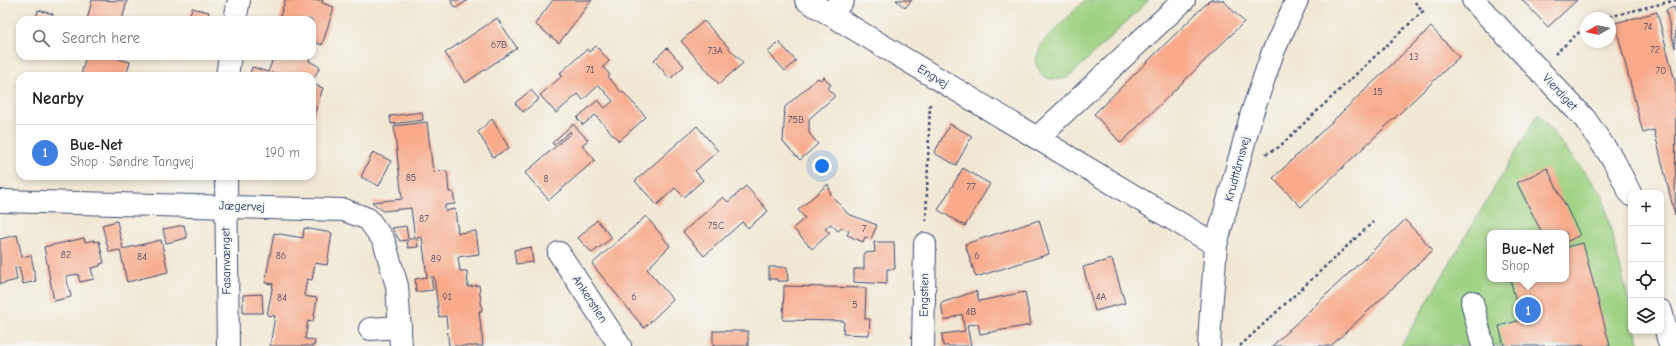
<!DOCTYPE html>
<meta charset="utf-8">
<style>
:root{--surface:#fff;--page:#f6f6f6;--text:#202124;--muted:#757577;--line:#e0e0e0;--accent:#b5179e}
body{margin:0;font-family:"Comic Neue",sans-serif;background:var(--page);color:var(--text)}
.controls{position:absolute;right:12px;bottom:12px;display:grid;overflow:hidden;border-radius:8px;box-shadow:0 2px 6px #0003}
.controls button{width:36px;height:36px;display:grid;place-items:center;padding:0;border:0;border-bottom:1px solid var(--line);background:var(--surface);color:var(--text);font:20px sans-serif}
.compass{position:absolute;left:1580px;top:12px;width:36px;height:36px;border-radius:50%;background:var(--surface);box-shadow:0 2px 6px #0003;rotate:261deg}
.you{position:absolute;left:822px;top:166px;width:14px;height:14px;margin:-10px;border:3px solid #fff;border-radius:50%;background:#1a73e8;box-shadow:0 0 0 6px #1a73e833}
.badge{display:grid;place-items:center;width:26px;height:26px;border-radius:50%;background:var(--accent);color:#fff;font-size:13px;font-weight:700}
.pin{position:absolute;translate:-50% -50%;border:2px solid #fff;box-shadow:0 1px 4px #0006}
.popup{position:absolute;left:1487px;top:230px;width:82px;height:52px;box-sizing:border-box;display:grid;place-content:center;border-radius:8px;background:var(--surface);filter:drop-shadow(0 1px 3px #0005);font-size:13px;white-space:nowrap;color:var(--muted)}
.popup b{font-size:15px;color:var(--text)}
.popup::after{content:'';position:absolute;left:50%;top:100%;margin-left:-8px;border:8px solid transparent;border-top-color:var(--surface)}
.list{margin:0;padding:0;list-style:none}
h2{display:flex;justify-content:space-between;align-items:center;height:52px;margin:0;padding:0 16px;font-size:17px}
h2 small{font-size:13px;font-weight:400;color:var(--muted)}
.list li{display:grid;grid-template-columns:26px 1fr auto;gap:12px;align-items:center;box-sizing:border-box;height:56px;padding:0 16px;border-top:1px solid var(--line)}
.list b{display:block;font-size:15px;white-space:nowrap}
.list p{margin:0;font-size:13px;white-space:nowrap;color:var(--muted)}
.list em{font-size:13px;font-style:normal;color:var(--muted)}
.icon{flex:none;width:22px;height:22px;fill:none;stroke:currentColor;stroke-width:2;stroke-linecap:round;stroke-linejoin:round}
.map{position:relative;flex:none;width:1676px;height:346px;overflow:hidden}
.search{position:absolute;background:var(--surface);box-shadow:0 2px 6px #0003;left:16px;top:16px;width:300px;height:44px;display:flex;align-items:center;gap:10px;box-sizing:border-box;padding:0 14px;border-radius:12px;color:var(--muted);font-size:15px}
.panel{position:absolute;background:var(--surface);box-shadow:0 2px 6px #0003;left:16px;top:72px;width:300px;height:108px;border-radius:12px}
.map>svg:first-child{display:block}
.green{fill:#9fd384;stroke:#5d8171;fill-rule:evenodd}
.building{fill:#f8aa8b}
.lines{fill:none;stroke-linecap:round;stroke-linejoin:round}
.minor-casing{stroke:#3b4b70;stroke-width:24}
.path{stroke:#3b4b70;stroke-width:2.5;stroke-dasharray:3 3;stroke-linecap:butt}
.minor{stroke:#fff;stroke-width:22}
.labels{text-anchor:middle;stroke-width:4;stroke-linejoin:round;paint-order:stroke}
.number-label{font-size:10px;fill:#524e69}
.street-label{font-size:12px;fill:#1b2f5e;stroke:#f6f6f2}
</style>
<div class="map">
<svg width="1676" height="346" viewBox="0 0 1676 346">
<rect width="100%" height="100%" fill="#f6f6f2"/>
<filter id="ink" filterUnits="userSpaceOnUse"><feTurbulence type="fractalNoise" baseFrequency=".025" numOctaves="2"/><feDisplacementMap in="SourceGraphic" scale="8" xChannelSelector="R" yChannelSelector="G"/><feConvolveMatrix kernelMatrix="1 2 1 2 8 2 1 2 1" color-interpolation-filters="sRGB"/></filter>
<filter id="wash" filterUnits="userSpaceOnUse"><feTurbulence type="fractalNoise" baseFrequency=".012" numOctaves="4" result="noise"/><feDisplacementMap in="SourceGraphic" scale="16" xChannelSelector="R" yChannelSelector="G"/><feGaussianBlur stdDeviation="0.9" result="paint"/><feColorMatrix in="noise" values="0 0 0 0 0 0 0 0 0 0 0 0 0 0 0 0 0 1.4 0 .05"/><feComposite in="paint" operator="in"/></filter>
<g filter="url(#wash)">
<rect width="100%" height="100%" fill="#f1e8d4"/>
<g class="green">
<path d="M1085,0h64l-81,78c-19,3 -25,3 -33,-16l7,-19z"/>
<path d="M1538,114l64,80 29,116v21h5l4,15h-239zM1490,233h76v46h-76z"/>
</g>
<g id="blocks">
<g class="building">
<path d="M92,0l35,1 -5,19h-35z"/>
<path d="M285,0h38l-1,3 12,4 -12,38 -7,-3 -3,8v-30h-33z"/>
<path d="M450,0h18l-12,8z"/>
<path d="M553,0h39l-33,43 -24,-19z"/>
<path d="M896,0h16l-7,8z"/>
<path d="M1210,0h13l21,22 -123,121 -27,-29z"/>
<path d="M1522,0h55l-29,27z"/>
<path d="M1674,7l2,8 -1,33 -9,-38z"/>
<path d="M192,8l17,4 -2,8 -18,-3z"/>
<path d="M38,10l15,4 -1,6 -16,-1z"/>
<path d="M1657,12l19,73 -1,130 -21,-85 -11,3 -28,-110z"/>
<path d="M497,18l20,30 -52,35 -20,-30z"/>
<path d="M704,21l39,42 -24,21 -38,-43z"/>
<path d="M1431,27l28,30 -158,150 -28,-29z"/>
<path d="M779,42l17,19 -11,10 -17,-19z"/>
<path d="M596,46l13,15 -6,6 7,8 -2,2 14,16 1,-1 23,25 -27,24 -24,-26 -12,10 -6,-7 21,-18 7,8 8,-7 -14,-16 -16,15 -5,-6 -22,19 -16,-18 22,-19 -2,-3 24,-21 3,-3 2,3z"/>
<path d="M667,48l17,18 -14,13 -16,-19z"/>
<path d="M86,56h34l-1,3 11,3 -4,14h-47l2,-1z"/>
<path d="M274,56h36l-1,5 11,6 -8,15v-6h-36l1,-1 -6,-2 -1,3h-21l3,-9 16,5z"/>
<path d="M824,77l7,8 -4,3 8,8 -26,23v14l9,11 -18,16 -17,-18 2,-35 33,-29 2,2z"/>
<path d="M312,84l11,4 -11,33z"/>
<path d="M531,90l8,9 -16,13 -8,-9z"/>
<path d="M422,112l1,8 -32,4 -1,-8z"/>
<path d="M492,119l17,29 -16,9 -15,-25z"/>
<path d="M427,122l6,50 14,-1 2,21h4l2,12 -10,1v6l10,-2 3,24 18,-2 3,23 -21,3 2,14h7l1,16 11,-2 3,26h-3l4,35h-34l-3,-30 -7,1 -5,-40h-3l2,13 -17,2 -1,-13 12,-2 -5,-40 -5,1 1,9 -10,1 -1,-8 -7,1 -8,-13 14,-2 2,13h7l-4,-31 -28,3 -11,-9 30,-3 -8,-73z"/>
<path d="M573,124l15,16 -6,5 13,15 -46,40 -24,-27 46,-40 -1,-2 -16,14 -2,-2z"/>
<path d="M950,124l22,12 -16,29 -22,-12z"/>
<path d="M697,126l21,25 -23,20 8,9 -19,17 -9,-9 -18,17 -22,-24z"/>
<path d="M373,152l18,9 -12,25 -18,-9z"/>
<path d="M963,168l27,16 -25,42 -27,-16z"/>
<path d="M1547,168l33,67 -14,7v-9h-24l-25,-50z"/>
<path d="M828,184l3,11 17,19 29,11 -6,14 -6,-2 -2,5 -16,-7 2,-4 -7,-3 -4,3 -7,-7 -6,5 5,4 -18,16 -19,-21 12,-10 -7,-8z"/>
<path d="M746,186l22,25 -20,17 -6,-6 -38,34 -21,-24 40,-35 5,5z"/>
<path d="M646,216l24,30 -23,23 26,31 -29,28 -52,-64z"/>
<path d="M597,220l15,18 -20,15 -14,-15z"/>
<path d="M1039,220l10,34 -73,23 -11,-33z"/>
<path d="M1405,220l28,30 -102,96h-59z"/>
<path d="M117,221l6,28 38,-9 7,32 -41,10 -7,-32 -11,2 -7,-27z"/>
<path d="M184,225l3,13 -21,5 -3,-14z"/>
<path d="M304,228l28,5 -5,32 -12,-2 -3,17 -5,-1 -3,17 13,2 -4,24 -5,-1 -3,18 10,1 -1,6h-44l5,-30 -8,-1 6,-31 -8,-1 9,-50 29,5z"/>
<path d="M17,235l5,22 9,-2 5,26 -13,3 -4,-17 -4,1 2,12 -17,4v-45z"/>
<path d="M84,238l1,4 9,-2v2l5,-1 5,22 -4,1v2l-9,2 3,11 -14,3 -2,-8 -12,2 5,21 -17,4 -10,-54z"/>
<path d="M874,242h20l1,27h-8v15l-33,-2v-13h10v-16l11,-1z"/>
<path d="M1583,243l27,103h-28v-1l-5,1h-73l-5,-20 22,-6 -11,-41h56v-32z"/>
<path d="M531,247l2,15 -17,2 -2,-14z"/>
<path d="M1112,259l13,44 -30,8 -12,-44z"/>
<path d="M769,267h18l1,14h-11v-2h-8z"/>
<path d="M784,286l82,2 -1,31h5l-1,16 -26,-1 1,-13 -61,-1z"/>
<path d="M976,291l3,10 46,-9 6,33 -51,9 -2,-10 -11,1 4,21h-28l-1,-12 23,-3 -3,-17 -18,7 -3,-18z"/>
<path d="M262,294l1,19h-20v-18z"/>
<rect x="713" y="331" width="35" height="15"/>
</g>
</g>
</g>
<g filter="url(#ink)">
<use href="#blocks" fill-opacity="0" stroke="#3b4b70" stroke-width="1"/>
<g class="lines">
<g class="minor-casing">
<g id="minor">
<path d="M806,0l410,245"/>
<path d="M1473,0l112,119 29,42 17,34"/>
<path d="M830,14l13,-14"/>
<path d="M235,20l4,-20"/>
<path d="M227,76l3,-20"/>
<path d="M1037,138l147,-138"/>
<path d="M226,176l2,170"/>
<path d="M0,201l344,9 24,9 16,22 13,45 4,60"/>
<path d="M559,253l61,93"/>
<path d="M1472,302l11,44"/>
<path d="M1661,311l9,35"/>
<path d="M370,329l30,-2"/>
<path d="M923,346l2,-102"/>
<path d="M1209,346l2,-35 5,-66 36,-132 21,-61 24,-52"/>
</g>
</g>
<g class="path">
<path d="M1604,18l72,-18"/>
<path d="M1555,54l31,-28"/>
<path d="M1266,154l13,-7 144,-136 -10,-11"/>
<path d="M926,221l4,-119"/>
<path d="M1240,346l133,-124"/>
</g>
<use href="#minor" class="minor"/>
</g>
</g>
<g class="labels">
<g class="number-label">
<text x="1648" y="30">74</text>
<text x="499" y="48">67B</text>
<text x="1655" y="53">72</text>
<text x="715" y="54">73A</text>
<text x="1414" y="60">13</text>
<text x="590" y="73">71</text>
<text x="1661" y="74">70</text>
<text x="1378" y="95">15</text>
<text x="796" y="123">75B</text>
<text x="411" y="181">85</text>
<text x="546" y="182">8</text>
<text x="971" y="190">77</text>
<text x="424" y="222">87</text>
<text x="716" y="229">75C</text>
<text x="864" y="232">7</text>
<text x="66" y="258">82</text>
<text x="281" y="259">86</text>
<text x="977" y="259">6</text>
<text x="142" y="260">84</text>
<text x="436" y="262">89</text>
<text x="447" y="300">91</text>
<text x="634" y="300">6</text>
<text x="1101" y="300">4A</text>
<text x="282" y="301">84</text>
<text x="855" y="308">5</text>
<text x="971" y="315">4B</text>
</g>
<g class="street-label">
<text transform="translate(933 76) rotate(31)" y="4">Engvej</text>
<text transform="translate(1560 92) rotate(47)" y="4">Vierdiget</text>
<text transform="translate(1237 169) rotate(-75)" y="4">Krudttårnsvej</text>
<text transform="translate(242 206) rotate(2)" y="4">Jægervej</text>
<text transform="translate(226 261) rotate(-91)" y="4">Fasanvænget</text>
<text transform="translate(924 295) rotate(-89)" y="4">Engstien</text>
<text transform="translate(590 299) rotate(57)" y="4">Ankerstien</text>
</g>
</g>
</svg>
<div class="controls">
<button>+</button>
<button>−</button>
<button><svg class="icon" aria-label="locate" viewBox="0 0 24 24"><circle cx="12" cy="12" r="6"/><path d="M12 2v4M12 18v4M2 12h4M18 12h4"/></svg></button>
<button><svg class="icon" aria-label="layers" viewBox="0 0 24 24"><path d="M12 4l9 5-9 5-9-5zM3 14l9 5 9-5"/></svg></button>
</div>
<svg class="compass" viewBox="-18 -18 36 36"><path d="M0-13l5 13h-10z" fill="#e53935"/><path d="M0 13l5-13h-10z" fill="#757577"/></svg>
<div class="you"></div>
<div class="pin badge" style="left:1528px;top:310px;background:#3f7fe0">1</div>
<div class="popup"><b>Bue-Net</b>Shop</div>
<div class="search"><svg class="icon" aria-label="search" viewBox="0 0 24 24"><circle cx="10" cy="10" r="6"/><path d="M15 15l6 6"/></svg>Search here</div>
<section class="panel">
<h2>Nearby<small></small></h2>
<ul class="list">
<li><span class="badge" style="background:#3f7fe0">1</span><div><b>Bue-Net</b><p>Shop · Søndre Tangvej</p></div><em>190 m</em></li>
</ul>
</section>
</div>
